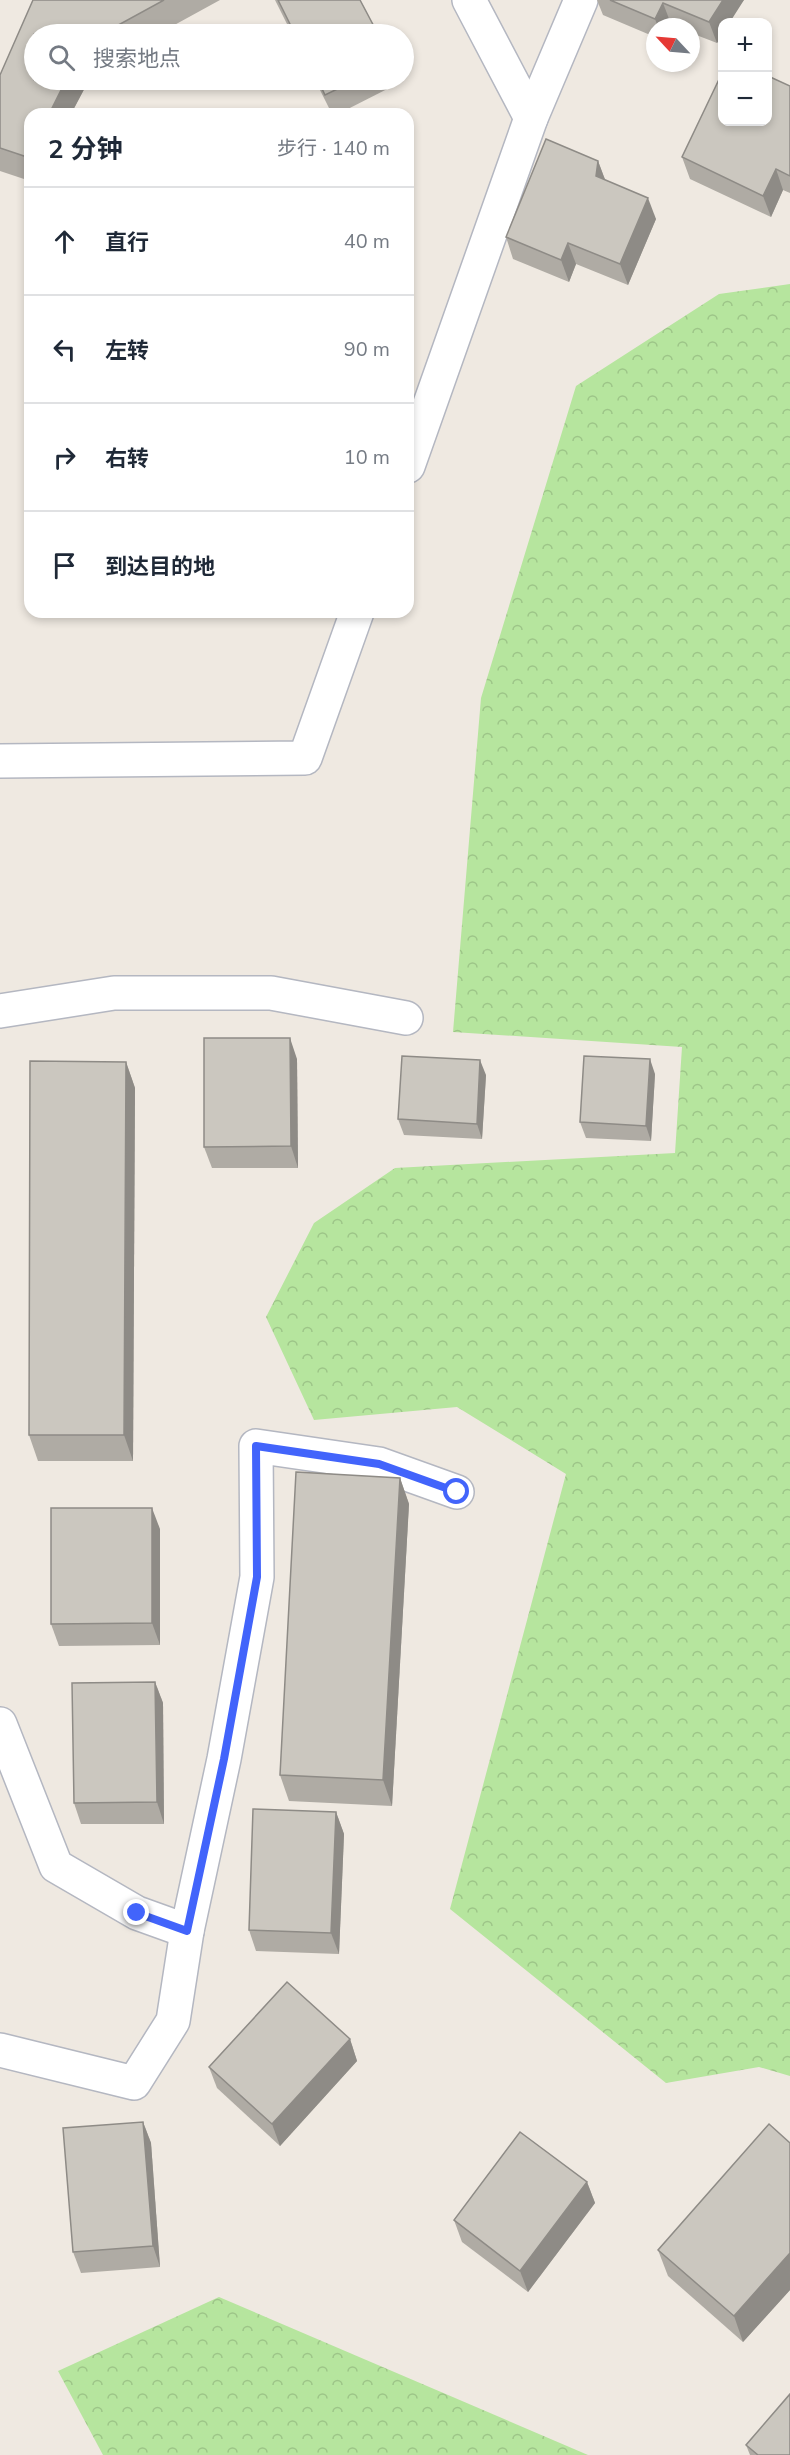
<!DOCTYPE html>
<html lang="zh">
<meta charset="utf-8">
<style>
:root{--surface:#fff;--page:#f2f2f3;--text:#1f2937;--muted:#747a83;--line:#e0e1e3}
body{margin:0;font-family:"Nunito Sans","Noto Sans SC",sans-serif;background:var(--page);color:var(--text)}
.controls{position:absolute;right:18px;top:18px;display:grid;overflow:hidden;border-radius:12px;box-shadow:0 3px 9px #0003}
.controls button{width:54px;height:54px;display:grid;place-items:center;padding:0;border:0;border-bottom:2px solid var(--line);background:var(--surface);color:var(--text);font:30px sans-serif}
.compass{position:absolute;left:646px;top:18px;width:54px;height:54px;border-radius:50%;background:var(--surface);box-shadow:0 3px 9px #0003;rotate:296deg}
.stop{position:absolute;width:18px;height:18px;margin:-14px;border:4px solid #4264fb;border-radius:50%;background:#fff}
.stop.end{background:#4264fb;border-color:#fff;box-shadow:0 2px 6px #0008}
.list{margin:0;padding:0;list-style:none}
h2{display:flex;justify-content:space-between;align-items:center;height:78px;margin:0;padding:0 24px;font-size:26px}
h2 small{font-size:20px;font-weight:400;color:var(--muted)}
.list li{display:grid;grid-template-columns:39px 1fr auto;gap:18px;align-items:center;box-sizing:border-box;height:108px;padding:0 24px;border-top:2px solid var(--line)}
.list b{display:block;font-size:22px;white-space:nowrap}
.list em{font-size:20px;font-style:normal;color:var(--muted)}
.icon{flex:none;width:33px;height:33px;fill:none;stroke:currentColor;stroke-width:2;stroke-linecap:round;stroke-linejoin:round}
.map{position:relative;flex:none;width:790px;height:2455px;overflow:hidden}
.search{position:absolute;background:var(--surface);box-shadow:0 3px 9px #0003;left:24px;top:24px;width:390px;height:66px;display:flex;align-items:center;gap:15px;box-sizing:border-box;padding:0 21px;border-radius:33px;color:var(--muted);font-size:22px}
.panel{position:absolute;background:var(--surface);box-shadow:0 3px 9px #0003;left:24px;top:108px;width:390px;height:510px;border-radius:18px}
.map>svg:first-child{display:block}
.forest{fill:url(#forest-crowns)}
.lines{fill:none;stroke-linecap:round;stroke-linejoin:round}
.minor-casing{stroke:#b4b7c1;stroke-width:36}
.minor{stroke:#fff;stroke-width:33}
.wall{fill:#afaba4}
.shaded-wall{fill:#8e8b86}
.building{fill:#cbc7bf;stroke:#8e8b86;stroke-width:1.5}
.route{stroke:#4264fb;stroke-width:8}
</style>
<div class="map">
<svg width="790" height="2455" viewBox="0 0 790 2455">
<defs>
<pattern id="forest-crowns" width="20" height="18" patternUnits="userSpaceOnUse" patternTransform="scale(1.5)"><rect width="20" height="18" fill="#b6e59e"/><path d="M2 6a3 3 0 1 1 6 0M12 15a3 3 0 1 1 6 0" fill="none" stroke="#9dc588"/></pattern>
</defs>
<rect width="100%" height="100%" fill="#efe9e1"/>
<g class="forest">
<path d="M790,284v1792l-31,-9 -93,16 -216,-174 116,-435 -109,-67 -143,13 -48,-103 48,-94 81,-55 280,-15 7,-106 -229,-15 28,-334 95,-312 143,-92z"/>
<path d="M219,2297l369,158h-485l-45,-84z"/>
</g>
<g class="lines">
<g class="minor-casing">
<g id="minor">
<path d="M469,0l62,118"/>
<path d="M408,466l123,-348 50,-118"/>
<path d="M0,761l305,-3 52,-146"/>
<path d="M0,1011l114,-18h157l135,25"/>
<path d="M0,1724l56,142 81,47 50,18 37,-172 33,-182 -1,-131 123,18 78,28"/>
<path d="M0,2050l134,33 39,-62 14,-90"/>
</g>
</g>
<use href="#minor" class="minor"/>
</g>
<g class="wall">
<path d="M33,0h187l-62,34h-124v46h55l-18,34h-41v67l-30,-10v-96z"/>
<path d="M275,0h85l18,34h-86z"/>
<path d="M597,0h147l-21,22v12l-6,9 -26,-10v-6h-14l-6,-3 -2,3h-14v10l-52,-22z"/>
<path d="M315,80h83l1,3 -61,31h-6z"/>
<path d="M790,86v107l-7,-3 -12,27 -81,-38 -8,-22z"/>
<path d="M598,161l7,19 51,39 -28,66 -52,-21 -7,18 -56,-23 -7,-22z"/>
<path d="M297,1059l1,109h-86l-8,-21z"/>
<path d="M126,1062l9,26 -2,373h-95l-9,-26z"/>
<path d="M655,1074l-4,67 -65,-3 -6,-16z"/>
<path d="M486,1075l-4,64 -78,-4 -6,-16z"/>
<path d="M400,1478l9,26 -17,302 -103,-5 -9,-26z"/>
<path d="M160,1529v116l-101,1 -8,-22z"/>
<path d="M155,1682l8,21 1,121h-83l-7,-21z"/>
<path d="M336,1812l8,22 -5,120 -83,-3 -7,-21z"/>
<path d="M350,2039l7,22 -77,85 -63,-58 -8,-21z"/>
<path d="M143,2122l8,21 9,124 -79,6 -8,-21z"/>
<path d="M790,2143v147l-47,52 -75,-66 -10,-26z"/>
<path d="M587,2182l8,21 -67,89 -66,-50 -8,-22z"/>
<path d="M746,2445l44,10h-40z"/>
</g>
<g class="shaded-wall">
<path d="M723,0h21l-14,22h-7v12l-6,9 -8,-21z"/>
<path d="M663,3l8,21 -2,3h-11l-3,-8z"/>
<path d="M66,80h23l-18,34h-22z"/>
<path d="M30,150v16l-3,-9z"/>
<path d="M598,161l8,21 -10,-6z"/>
<path d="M776,169l7,21 -12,27 -8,-21z"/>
<path d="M648,198l8,21 -28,66 -8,-21z"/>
<path d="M568,243l8,21 -7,18 -8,-22z"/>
<path d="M290,1038l7,21 1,109 -7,-22z"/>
<path d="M650,1059l5,15 -4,67 -5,-15z"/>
<path d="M480,1060l6,15 -4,64 -5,-15z"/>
<path d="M126,1062l9,26 -2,373 -9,-26z"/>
<path d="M400,1478l9,26 -17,302 -9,-26z"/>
<path d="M152,1508l8,21v116l-8,-22z"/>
<path d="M155,1682l8,21 1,121 -7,-22z"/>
<path d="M336,1812l8,22 -5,120 -8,-21z"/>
<path d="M350,2039l7,22 -77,85 -8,-22z"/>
<path d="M143,2122l8,21 9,124 -7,-21z"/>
<path d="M587,2182l8,21 -67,89 -8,-21z"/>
<path d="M790,2253v37l-47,52 -9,-26z"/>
</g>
<g class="building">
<path d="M33,0h131l-62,34h-68v46h32l-17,34h-19v36l-3,7 -27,-9v-73z"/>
<path d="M278,0h82l18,34h-83z"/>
<path d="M610,0h113l-14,22 -46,-19 -8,16z"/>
<path d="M723,71v51h45v-46l22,10v90l-14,-7 -13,27 -81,-39z"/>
<path d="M318,80h38l-31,15z"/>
<path d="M546,139l52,22 -2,15 52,22 -28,66 -52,-21 -7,17 -55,-23z"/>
<path d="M204,1038h86l1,108 -87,1z"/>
<path d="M402,1056l78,4 -3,64 -79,-5z"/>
<path d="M584,1056l66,3 -4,67 -66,-4z"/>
<path d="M30,1061l96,1 -2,373h-95z"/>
<path d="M296,1472l104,6 -17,302 -103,-5z"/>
<path d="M51,1508h101v115l-101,1z"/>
<path d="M155,1682l2,120 -83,1 -2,-120z"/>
<path d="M253,1809l83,3 -5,121 -82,-3z"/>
<path d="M287,1982l63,57 -78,85 -63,-57z"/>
<path d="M143,2122l10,124 -80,6 -10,-124z"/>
<path d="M769,2124l21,19v110l-56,63 -76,-66z"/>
<path d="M520,2132l67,50 -67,89 -66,-51z"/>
<path d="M790,2394v61h-32l-12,-10z"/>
</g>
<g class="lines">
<path class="route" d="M137,1913l50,18 37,-172 33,-182 -1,-131 123,18 78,28"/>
</g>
</svg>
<div class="controls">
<button>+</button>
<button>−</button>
</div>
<svg class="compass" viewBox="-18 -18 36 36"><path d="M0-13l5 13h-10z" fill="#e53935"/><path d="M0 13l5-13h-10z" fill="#747a83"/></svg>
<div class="stop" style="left:457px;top:1492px"></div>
<div class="stop end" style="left:137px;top:1913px"></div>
<div class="search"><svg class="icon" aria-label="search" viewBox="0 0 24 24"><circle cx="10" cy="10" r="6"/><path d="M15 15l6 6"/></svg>搜索地点</div>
<section class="panel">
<h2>2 分钟<small>步行 · 140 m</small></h2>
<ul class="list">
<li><svg class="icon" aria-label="ahead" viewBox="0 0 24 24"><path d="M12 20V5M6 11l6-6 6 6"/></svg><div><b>直行</b></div><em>40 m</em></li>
<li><svg class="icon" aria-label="left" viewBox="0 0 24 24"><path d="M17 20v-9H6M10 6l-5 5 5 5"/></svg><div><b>左转</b></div><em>90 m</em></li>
<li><svg class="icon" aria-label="right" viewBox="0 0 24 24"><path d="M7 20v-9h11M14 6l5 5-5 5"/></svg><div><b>右转</b></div><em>10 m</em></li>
<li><svg class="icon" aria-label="arrive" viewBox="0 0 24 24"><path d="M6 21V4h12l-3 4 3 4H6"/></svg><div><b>到达目的地</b></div></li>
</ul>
</section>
</div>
